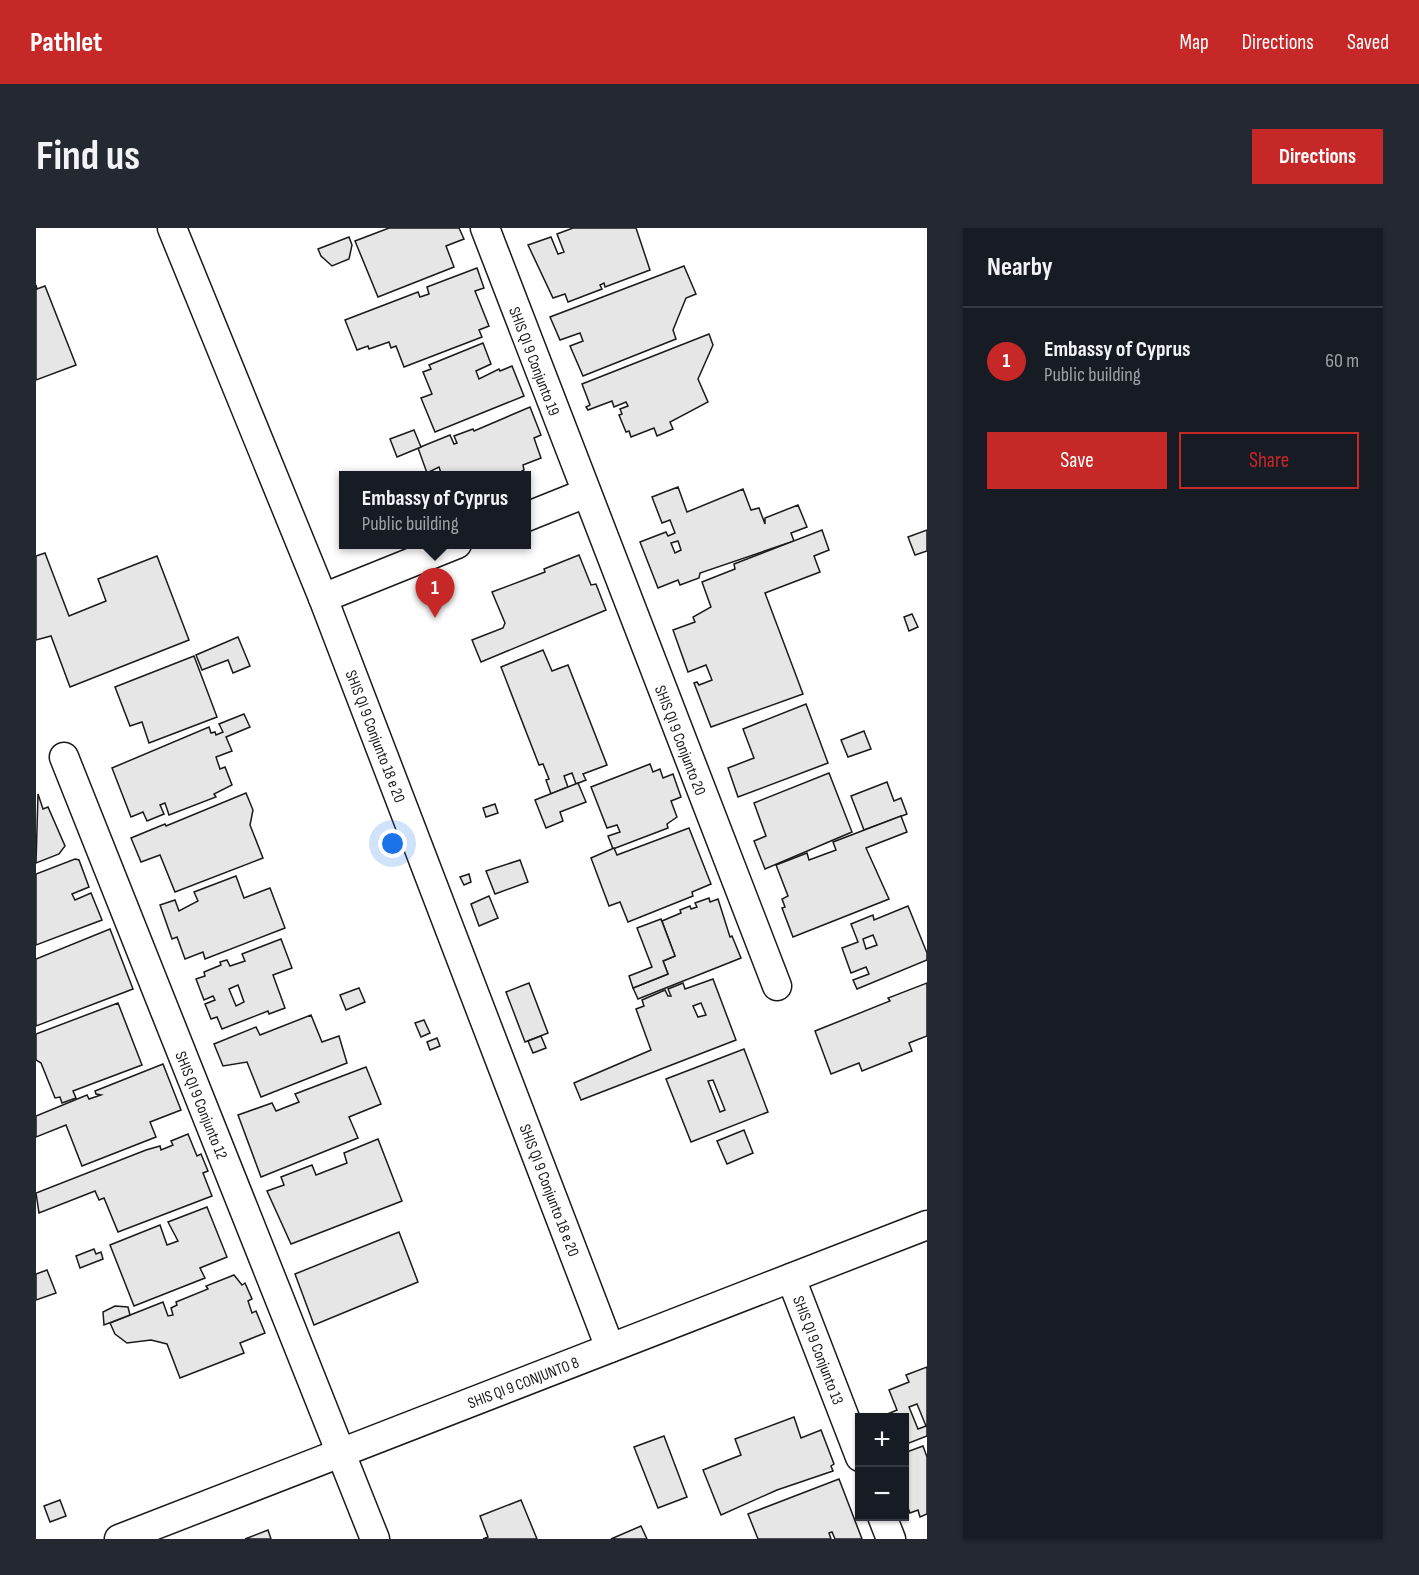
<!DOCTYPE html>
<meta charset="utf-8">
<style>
:root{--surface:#171b24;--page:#242831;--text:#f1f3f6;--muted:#9ea1a6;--line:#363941;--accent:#c62828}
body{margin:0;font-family:"Sofia Sans Condensed",sans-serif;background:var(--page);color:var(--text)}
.controls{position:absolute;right:18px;bottom:18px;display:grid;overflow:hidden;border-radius:0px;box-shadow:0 2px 4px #0004}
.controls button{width:54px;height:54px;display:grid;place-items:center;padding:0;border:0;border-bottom:2px solid var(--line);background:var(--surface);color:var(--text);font:30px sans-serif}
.you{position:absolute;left:357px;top:616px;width:21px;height:21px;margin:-15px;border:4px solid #fff;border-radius:50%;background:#1a73e8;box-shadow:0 0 0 9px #1a73e833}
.badge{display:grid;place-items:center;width:39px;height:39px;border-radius:50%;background:var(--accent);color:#fff;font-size:20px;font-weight:700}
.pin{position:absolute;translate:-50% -50px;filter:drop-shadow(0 2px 3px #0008)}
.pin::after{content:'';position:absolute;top:32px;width:21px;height:18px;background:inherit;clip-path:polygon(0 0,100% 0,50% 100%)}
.popup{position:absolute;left:303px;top:243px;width:192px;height:78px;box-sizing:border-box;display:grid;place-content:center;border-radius:0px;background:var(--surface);filter:drop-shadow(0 2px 4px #0005);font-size:20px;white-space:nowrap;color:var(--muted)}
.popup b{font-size:22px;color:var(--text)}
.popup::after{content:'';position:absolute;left:50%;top:100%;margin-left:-12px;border:12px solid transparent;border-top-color:var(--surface)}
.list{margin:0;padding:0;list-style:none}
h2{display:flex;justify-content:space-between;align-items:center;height:78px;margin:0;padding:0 24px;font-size:26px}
h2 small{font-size:20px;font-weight:400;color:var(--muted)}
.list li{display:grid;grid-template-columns:39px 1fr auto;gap:18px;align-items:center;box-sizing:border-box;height:108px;padding:0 24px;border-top:2px solid var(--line)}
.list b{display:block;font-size:22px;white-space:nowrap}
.list p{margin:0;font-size:20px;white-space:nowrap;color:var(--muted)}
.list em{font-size:20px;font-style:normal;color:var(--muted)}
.actions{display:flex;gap:12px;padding:18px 24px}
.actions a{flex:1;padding:14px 0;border:2px solid var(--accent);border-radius:0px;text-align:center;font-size:21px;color:var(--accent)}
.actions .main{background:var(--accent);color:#fff}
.map{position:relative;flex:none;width:891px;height:1311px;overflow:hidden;border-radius:0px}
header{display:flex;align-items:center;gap:36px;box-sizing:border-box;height:84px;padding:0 30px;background:var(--accent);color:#fff}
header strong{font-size:28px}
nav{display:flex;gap:33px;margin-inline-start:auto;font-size:21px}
.intro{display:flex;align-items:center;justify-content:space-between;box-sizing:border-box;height:144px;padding:0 36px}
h1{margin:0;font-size:42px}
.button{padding:15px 27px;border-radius:0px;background:var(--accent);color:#fff;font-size:21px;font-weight:700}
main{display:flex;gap:36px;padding:0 36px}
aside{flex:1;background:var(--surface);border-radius:0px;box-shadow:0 2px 4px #0004}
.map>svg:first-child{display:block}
.building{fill:#e6e6e6;stroke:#1a1a1a;stroke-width:1.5;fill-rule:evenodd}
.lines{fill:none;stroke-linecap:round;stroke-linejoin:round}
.minor-casing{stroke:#1a1a1a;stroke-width:31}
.minor{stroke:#fff;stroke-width:28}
.labels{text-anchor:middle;stroke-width:4.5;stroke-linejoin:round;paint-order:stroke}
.street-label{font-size:16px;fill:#1a1a1a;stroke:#fff}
</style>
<header>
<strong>Pathlet</strong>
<nav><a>Map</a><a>Directions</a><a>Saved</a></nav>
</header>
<div class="intro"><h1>Find us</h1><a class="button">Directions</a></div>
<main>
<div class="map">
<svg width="891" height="1311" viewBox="0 0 891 1311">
<rect width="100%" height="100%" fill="#fff"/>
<g class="building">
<path d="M353,0h70l5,11 -18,7 8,21 -76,30 -23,-56z"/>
<path d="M537,0h63l14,42 -45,17 -1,-4 -4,2 2,4 -34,13 -3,-8 -12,4 -25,-53 23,-8 7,17 6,-2 -7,-18z"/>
<path d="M313,9l3,8 -3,14 -17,7 -11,-10 -3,-7z"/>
<path d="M648,38l12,28 -10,4 -13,32 3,9 -93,37 -13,-30 13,-5 -3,-8 -20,7 -10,-23z"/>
<path d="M441,40l7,20 -9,3 14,35 -10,4 3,7 -78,30 -8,-21 -5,2 -2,-6 -20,7 -1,-3 -11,4 -12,-30 73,-28 2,5 9,-3 -2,-7z"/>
<path d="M0,57l1,4 8,-3 31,79 -40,15z"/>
<path d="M673,106l4,11 -15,34 10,23 -38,20 3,7 -16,7 -3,-8 -23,9 -2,-6 -3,1 -7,-17 3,-1 -2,-5 8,-3 -2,-4 -12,5 -2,-6 -24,9 -2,-3 4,-2 -8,-21z"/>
<path d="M447,115l8,21 -15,7 3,8 20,-10 1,2 12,-5 12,30 -89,36 -14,-34 11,-4 -9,-22 8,-3 -2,-4z"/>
<path d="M494,179l11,28 -7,3 7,20 -18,7 1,5 -10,6h-72l-3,-9 -12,6 -9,-25 32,-13 4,9 3,-1 -3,-7 19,-7 1,2z"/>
<path d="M378,202l7,17 -24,10 -7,-18z"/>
<path d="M642,259l9,25 56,-23 8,21 8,-2 6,16v-6l33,-13 9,22 -16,6 3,8 -94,32 -1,5 -19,7 -2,-5 -20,8 -18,-46 26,-10 2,4 7,-3 -5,-13 -8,3 -10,-26zM642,313l3,9 -6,3 -4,-10z"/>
<path d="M786,302l7,20 -15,6 6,16 -55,21 38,101 -92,33 -17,-44 3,-1 2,3 13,-5 -6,-15 -18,7 -15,-42 22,-8 -2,-5 18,-10 -9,-25 33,-13 -1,-5z"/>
<path d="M891,302v21l-12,4 -7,-18z"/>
<path d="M9,325l24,63 37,-15 -8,-22 59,-23 32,84 -119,47 -19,-51 -15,4v-84z"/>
<path d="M543,327l12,30 5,-1 10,26 -125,52 -9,-22 31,-12 2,-5 -13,-31 53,-20 -1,-3z"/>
<path d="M876,386l6,13 -9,4 -5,-14z"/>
<path d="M202,409l12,29 -17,7 -5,-13 -26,10 -6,-15z"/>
<path d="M507,422l9,21 16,-6 39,100 -24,9 3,6 -10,4 -4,-11 -8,3 4,11 -17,7 -5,-14 3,-1 -6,-15 -4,1 -38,-98z"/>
<path d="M158,428l23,61 -68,26 -7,-21 -12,4 -15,-39z"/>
<path d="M770,476l22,59 -90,34 -10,-29 26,-10 -11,-29z"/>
<path d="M208,486l6,13 -24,10 6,14 -16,6 4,12 5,-2 7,18 -18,9 2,3 -47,18 -4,-12 -5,2 4,9 -17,7 -4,-9 -12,5 -19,-49 97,-41 2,6 4,-1 1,3 7,-3 -4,-8z"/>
<path d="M828,503l7,18 -23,8 -7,-17z"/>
<path d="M614,536l3,8 7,-3 3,9 10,-4 8,23 -10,4 6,16 -10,7 1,4 -55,21 -5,-13 12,-4 -3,-7 -10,3 -16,-41z"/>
<path d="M793,545l23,59 -87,37 -11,-28 12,-5 -12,-33z"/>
<path d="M851,554l7,19 7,-3 6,16 -43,16 -13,-34z"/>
<path d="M542,555l8,19 -26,10 3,9 -17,7 -11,-28z"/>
<path d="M210,565l7,17 -3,15 13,33 -88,34 -15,-37 -19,7 -10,-24 34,-14 1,2z"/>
<path d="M2,566l5,15 5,-2 17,39 -6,8 -23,9z"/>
<path d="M459,576l3,9 -12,4 -3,-9z"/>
<path d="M865,588l6,16 -41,16 23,51 -96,38 -11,-29 3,-1 -3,-8 6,-3 -12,-31 31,-12 2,7 27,-10 -3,-8z"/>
<path d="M653,600l22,56 -19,8 1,4 -65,26 -8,-20 -11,4 -18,-48 23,-10 3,7z"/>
<path d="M39,631l4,1 10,27 -17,7 3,6 16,-7 11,27 -66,25v-71z"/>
<path d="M484,632l8,22 -33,12 -9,-23z"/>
<path d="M433,646l2,8 -7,3 -4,-8z"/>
<path d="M200,648l8,22 26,-10 15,40 -80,31 -2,-7 -18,7 -8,-22 -5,2 -12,-34 15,-5 4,11 19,-10 -4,-9z"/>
<path d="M453,668l9,22 -19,8 -8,-22z"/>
<path d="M673,670l1,4 8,-3 12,38 2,-1 9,22 -103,41 -5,-11 35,-14 -5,-13 12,-5 -13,-35 19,-8 -1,-3 10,-4 1,3 6,-2 -2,-4z"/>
<path d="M872,678l19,47v7l-70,29 -4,-9 16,-6 -3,-7 -15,6 -9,-25 16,-6 -7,-18 22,-9 1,5zM837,707l4,10 -11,4 -3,-10z"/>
<path d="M625,691l14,37 -12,5 5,13 -35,14 -4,-12 23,-9 -15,-39z"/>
<path d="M74,701l23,60 -97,37v-67z"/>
<path d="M245,711l11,29 -19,7 12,33 -16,6 -1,-3 -46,18 -5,-12 -6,2 -6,-15 10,-4 -2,-4 -9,4 -8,-21 9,-3 -1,-4 17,-7 -1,-3 7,-2 3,6 15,-5 -3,-7zM202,757l6,17 -8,4 -7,-17z"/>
<path d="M677,751l23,61 -155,60 -7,-17 77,-33 -15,-41 8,-3 -2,-6 23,-10 3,6h3l-3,-7 15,-6 2,6zM665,775l5,12 -8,2 -5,-11z"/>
<path d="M493,755l19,50 -23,9 -19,-50z"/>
<path d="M891,755v53l-18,7 3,8 -50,20 -3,-8 -28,11 -16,-43 75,-30 -2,-3z"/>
<path d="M323,760l6,14 -19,8 -6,-15z"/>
<path d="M82,775l24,62 -69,26 3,7 -14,5 -2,-6 -5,1 -14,-35 -5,-3v-26z"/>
<path d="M275,787l11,27 17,-6 8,27 -86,34 -14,-35 -24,4 -9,-22 42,-17 4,8z"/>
<path d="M388,792l6,13 -9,4 -6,-14z"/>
<path d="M505,808l5,12 -13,5 -5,-12z"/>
<path d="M401,810l3,8 -10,4 -3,-8z"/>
<path d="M708,821l24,63 -77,30 -25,-63zM677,852l12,30 -5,2 -12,-31z"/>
<path d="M127,836l18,46 -31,12 6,15 -74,29 -16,-41 -30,12v-21l51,-21 2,4 12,-4 -5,-1 -1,-3z"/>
<path d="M330,839l15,37 -32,13 9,21 -97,39 -23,-62 34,-12 4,8 23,-9 -4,-8z"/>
<path d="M708,902l9,23 -26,11 -10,-23z"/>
<path d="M152,906l9,22 4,-2 7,17 -5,2 9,23 -94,36 -14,-34 -5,2 -4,-9 -56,22 -3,-20 110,-43 14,-4 1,4 12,-5 -2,-4z"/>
<path d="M342,911l24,62 -111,43 -24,-53 17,-6 -3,-8 31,-12 4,10 31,-12 -3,-10z"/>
<path d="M171,979l20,50 -27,11 5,10 -71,28 -24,-61 50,-20 7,20 11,-4 -10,-19z"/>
<path d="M363,1004l19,50 -104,43 -19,-51z"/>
<path d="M58,1021l2,5 5,-2 2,7 -23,9 -4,-12z"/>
<path d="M11,1042l9,23 -20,7v-26z"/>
<path d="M198,1047l8,10 3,-2 7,16 -4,2 4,12 4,-2 9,22 -25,10 4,10 -64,25 -13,-34 -16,-4 -24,3 -12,-9 -5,-11 53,-21 5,14 5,-1 -2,-7 6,-3 -1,-3 32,-13 -2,-3z"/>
<path d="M79,1078l13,1 2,8 -26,10 -1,-13z"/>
<path d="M891,1139v69l-23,9v-27h-26l19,-8 -8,-20 20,-8 -3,-7zM881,1176l9,22 -8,3 -9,-22z"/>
<path d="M758,1189l7,21 20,-8 13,34 -3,2 2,5 -56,19 -56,25 -18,-45 38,-15 -6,-16z"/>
<path d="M628,1208l23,61 -29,11 -24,-61z"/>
<path d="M887,1218l4,11v57l-7,3 -2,-7 -8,3 -6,-15v-45z"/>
<path d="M803,1251l23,60h-27l-3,-7 -3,1 2,6h-73l-10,-25z"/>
<path d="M24,1272l6,16 -16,6 -6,-16z"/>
<path d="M485,1272l16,39h-54l5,-2 -8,-21z"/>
<path d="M605,1298l6,13h-36z"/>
<path d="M232,1302l3,9h-26z"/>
</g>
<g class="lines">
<g class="minor-casing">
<g id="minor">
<path d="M136,0l151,370 287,750"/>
<path d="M449,0l292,758"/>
<path d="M490,289l60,-24"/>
<path d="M287,370l134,-54"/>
<path d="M28,529l311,782"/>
<path d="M755,1050l69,179"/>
<path d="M846,1288l9,23"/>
<path d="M83,1311l808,-314"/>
</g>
</g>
<use href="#minor" class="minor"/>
</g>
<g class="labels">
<g class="street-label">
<text transform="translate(499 133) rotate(69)" y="6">SHIS QI 9 Conjunto 19</text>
<text transform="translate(340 508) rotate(69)" y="6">SHIS QI 9 Conjunto 18 e 20</text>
<text transform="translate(645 512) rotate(69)" y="6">SHIS QI 9 Conjunto 20</text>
<text transform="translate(166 877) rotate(68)" y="6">SHIS QI 9 Conjunto 12</text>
<text transform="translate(514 962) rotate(69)" y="6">SHIS QI 9 Conjunto 18 e 20</text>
<text transform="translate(783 1122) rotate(69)" y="6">SHIS QI 9 Conjunto 13</text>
<text transform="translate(487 1154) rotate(-21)" y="6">SHIS QI 9 CONJUNTO 8</text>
</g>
</g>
</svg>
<div class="controls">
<button>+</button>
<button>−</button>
</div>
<div class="you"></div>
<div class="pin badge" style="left:399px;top:390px">1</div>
<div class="popup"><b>Embassy of Cyprus</b>Public building</div>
</div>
<aside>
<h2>Nearby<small></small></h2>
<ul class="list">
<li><span class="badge">1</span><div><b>Embassy of Cyprus</b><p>Public building</p></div><em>60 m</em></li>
</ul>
<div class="actions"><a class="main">Save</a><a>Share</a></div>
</aside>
</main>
